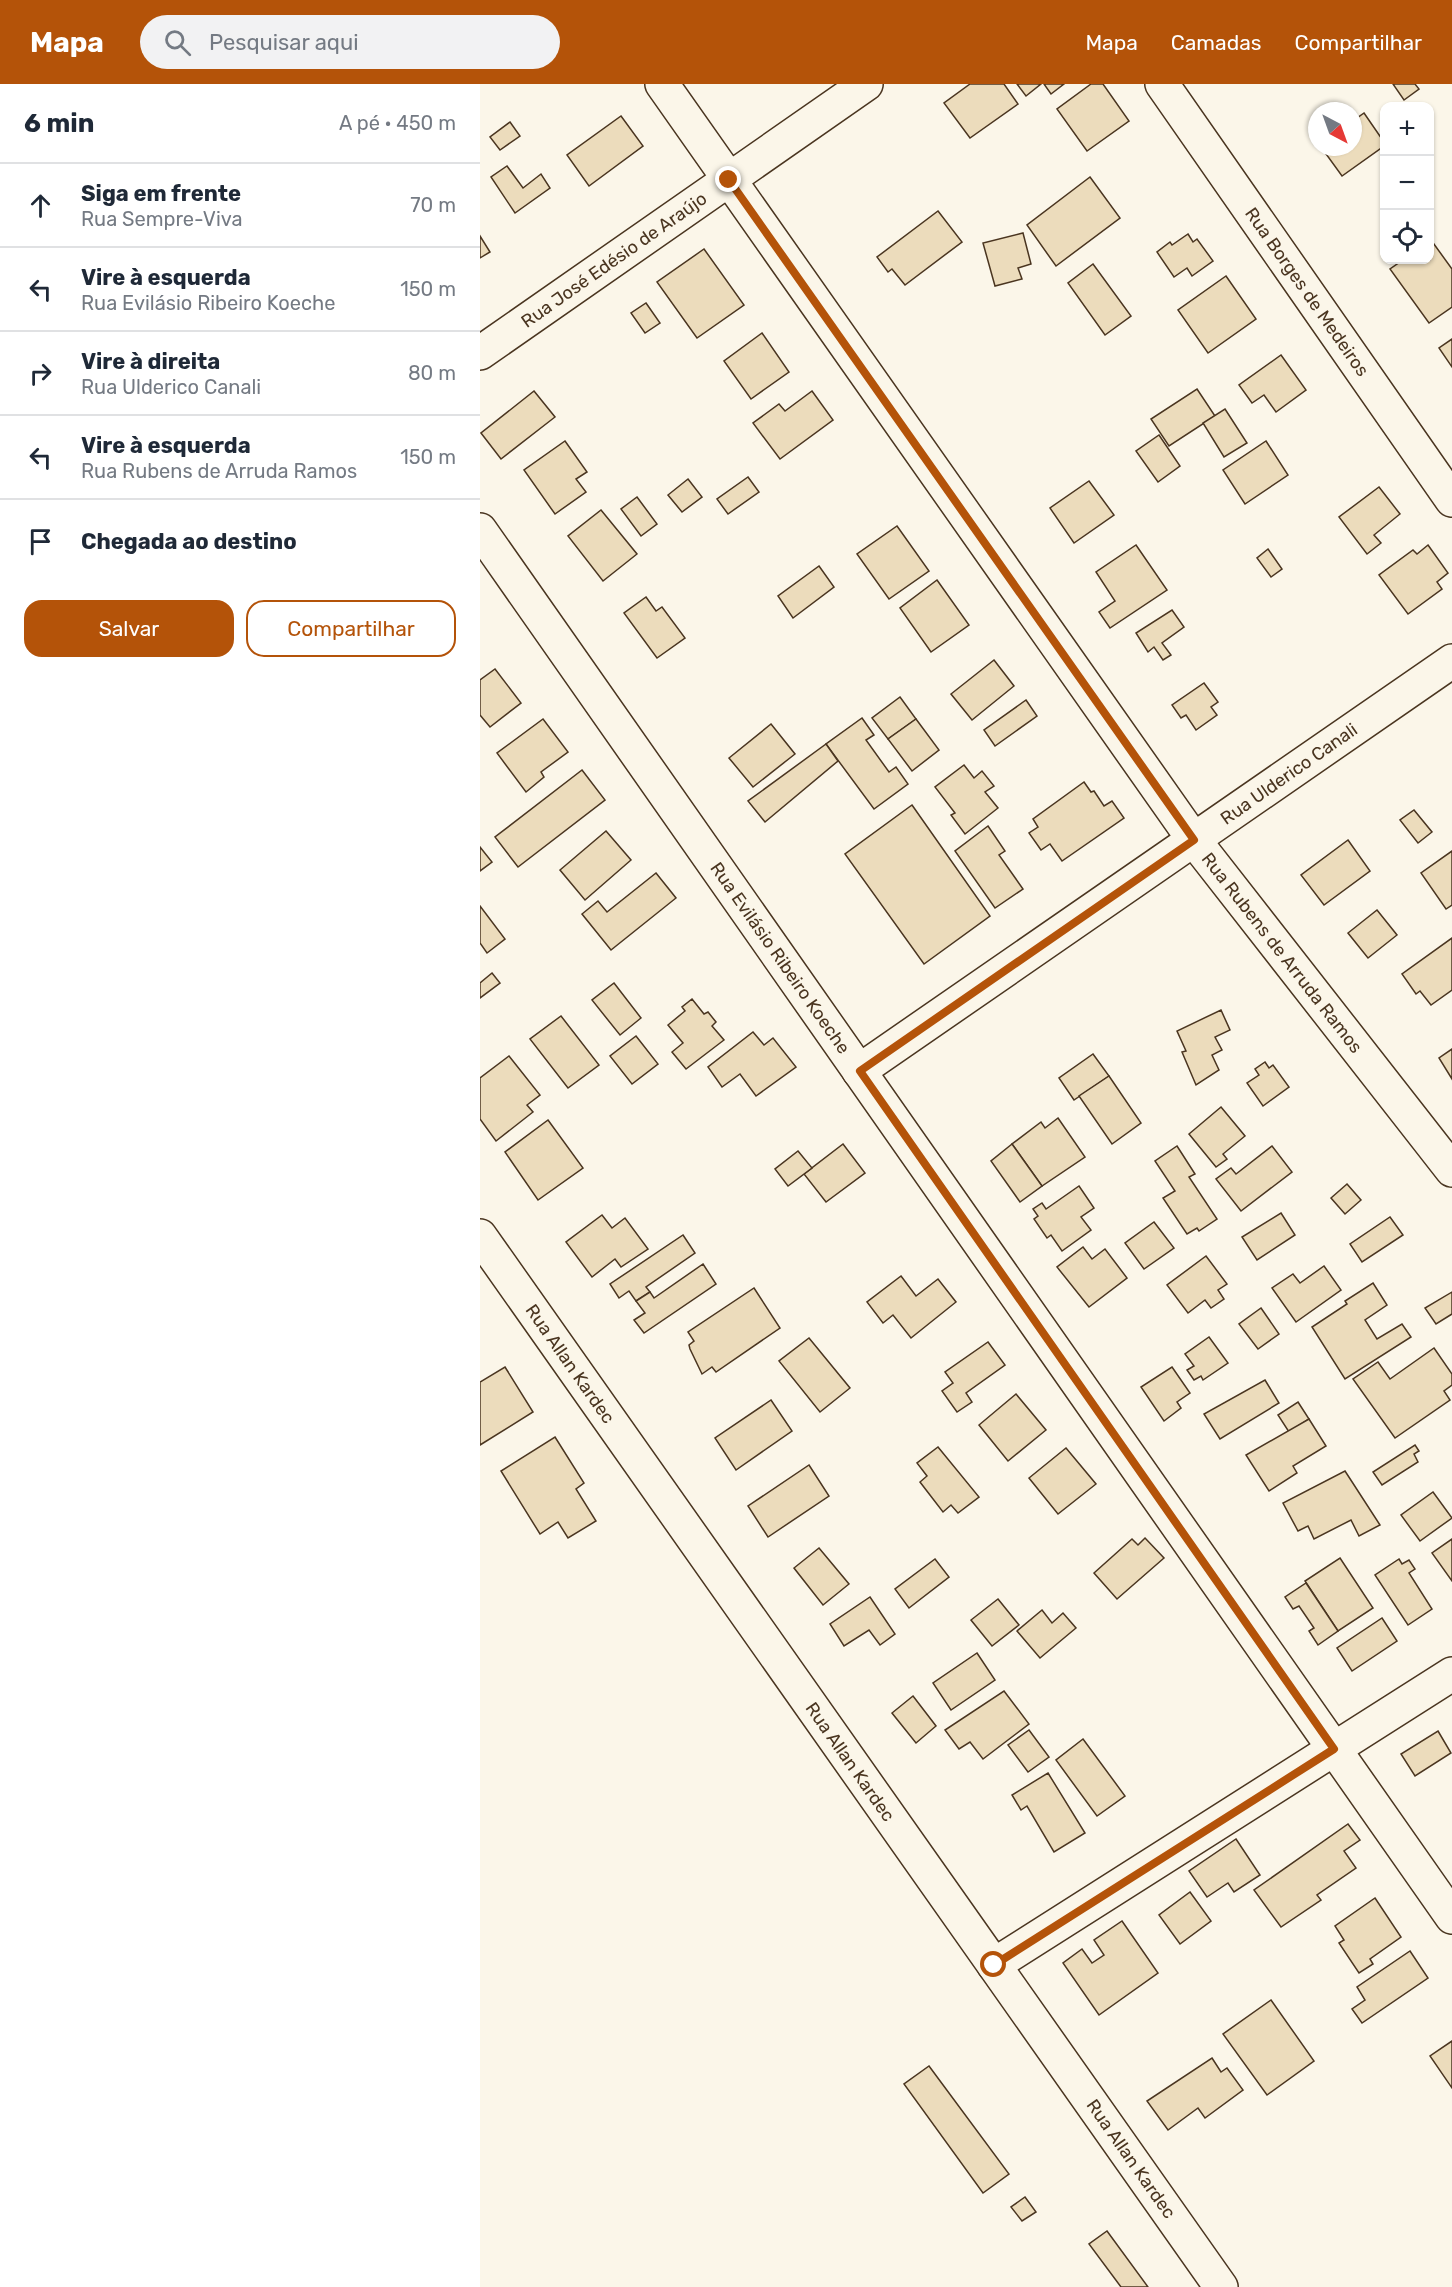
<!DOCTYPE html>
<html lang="pt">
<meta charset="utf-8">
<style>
:root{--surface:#fff;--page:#f2f2f3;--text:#1f2937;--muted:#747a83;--line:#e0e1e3;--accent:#b45309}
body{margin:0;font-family:Rubik,sans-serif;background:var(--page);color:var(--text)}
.controls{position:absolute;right:18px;top:18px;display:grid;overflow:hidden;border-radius:12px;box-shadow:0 2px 4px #0004}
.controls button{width:54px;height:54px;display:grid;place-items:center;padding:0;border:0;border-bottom:2px solid var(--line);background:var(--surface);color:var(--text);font:30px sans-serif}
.compass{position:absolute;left:828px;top:18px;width:54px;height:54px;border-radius:50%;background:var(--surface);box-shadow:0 2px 4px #0004;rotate:139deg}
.stop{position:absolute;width:18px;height:18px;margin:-14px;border:4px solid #b45309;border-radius:50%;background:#fff}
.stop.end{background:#b45309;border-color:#fff;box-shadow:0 2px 6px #0008}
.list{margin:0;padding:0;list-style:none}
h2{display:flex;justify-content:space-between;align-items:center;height:78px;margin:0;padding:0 24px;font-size:26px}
h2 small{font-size:20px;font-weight:400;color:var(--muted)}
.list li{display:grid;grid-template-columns:39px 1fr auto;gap:18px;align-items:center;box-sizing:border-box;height:84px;padding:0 24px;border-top:2px solid var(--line)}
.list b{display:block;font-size:22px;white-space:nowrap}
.list p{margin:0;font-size:20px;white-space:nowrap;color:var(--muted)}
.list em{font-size:20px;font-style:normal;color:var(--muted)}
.actions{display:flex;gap:12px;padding:18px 24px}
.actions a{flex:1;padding:14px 0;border:2px solid var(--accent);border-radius:18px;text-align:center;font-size:21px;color:var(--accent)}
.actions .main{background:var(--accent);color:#fff}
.icon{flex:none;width:33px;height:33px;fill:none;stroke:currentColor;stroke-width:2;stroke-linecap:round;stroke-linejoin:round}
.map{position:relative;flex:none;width:972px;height:2203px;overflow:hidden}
header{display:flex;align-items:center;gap:36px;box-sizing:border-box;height:84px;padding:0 30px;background:var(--accent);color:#fff}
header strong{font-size:28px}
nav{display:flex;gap:33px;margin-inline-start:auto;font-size:21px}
.search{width:420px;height:54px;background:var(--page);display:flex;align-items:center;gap:15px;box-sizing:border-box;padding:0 21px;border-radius:33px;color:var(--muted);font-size:22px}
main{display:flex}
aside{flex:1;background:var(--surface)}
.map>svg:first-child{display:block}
.building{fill:#ecdcbc;stroke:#4a3520;stroke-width:1.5}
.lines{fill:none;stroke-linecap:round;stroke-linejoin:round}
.street-casing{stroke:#4a3520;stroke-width:36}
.street{stroke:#fbf6e9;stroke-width:33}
.route{stroke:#b45309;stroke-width:8}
.labels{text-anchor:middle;stroke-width:4.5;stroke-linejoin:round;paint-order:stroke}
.street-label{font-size:18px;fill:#4a3520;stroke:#fbf6e9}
</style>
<header>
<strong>Mapa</strong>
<div class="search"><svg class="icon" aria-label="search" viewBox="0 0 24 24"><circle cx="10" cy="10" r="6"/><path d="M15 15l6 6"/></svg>Pesquisar aqui</div>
<nav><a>Mapa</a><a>Camadas</a><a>Compartilhar</a></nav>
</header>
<main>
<aside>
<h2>6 min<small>A pé · 450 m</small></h2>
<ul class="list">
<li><svg class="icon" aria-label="ahead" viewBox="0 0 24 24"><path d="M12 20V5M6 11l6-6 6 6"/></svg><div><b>Siga em frente</b><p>Rua Sempre-Viva</p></div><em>70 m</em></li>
<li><svg class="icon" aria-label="left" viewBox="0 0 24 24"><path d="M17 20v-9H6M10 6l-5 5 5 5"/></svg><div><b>Vire à esquerda</b><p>Rua Evilásio Ribeiro Koeche</p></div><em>150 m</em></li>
<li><svg class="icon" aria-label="right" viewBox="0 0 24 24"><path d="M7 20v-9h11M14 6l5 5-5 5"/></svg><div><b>Vire à direita</b><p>Rua Ulderico Canali</p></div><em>80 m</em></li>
<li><svg class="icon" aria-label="left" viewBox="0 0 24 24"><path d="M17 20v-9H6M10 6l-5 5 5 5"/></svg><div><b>Vire à esquerda</b><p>Rua Rubens de Arruda Ramos</p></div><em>150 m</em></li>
<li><svg class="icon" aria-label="arrive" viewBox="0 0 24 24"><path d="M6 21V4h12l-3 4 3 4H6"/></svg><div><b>Chegada ao destino</b></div></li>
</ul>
<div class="actions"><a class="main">Salvar</a><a>Compartilhar</a></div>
</aside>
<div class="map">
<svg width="972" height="2203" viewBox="0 0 972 2203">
<rect width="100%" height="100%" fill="#fbf6e9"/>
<g class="building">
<path d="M490,0h34l14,20 -48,34 -26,-35z"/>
<path d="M537,0h24l-15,12z"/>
<path d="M564,0h20l-13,10z"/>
<path d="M611,0h12l26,37 -42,30 -30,-42z"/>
<path d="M913,0h22l4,5 -15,11z"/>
<path d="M884,29l20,29v4l-42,30 -21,-29h32v-26z"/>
<path d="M141,32l22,30 -54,40 -22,-31z"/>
<path d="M30,38l10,14 -20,14 -10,-13z"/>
<path d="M27,82l16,22 18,-14 9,14 -35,25 -24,-36z"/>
<path d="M610,93l30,41 -64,48 -29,-41z"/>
<path d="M458,127l24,31 -57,43 -13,-16 -4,3 -11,-15z"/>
<path d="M543,149l8,31 -13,4 4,11 -27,7 -12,-43z"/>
<path d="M708,150l5,8 4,-3 16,22 -21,15 -5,-8 -13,9 -17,-25 13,-10 2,3z"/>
<path d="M0,152l10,16 -10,6z"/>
<path d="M951,156l21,29v38l-23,16 -39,-54 13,-9h27z"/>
<path d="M224,165l40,56 -47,33 -40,-56z"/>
<path d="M613,180l38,52 -26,19 -37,-52z"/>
<path d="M746,192l30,43 -48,34 -30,-43z"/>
<path d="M166,219l14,20 -15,10 -14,-20z"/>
<path d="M282,249l27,39 -38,27 -27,-38z"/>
<path d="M972,255v28l-13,-19z"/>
<path d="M801,271l25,35 -30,22 -12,-17 -12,8 -13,-18z"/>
<path d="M717,305l18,27 -46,30 -18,-27z"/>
<path d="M54,307l21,26 -54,42 -20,-26z"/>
<path d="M332,307l21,29 -53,39 -27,-36 26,-19 6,7z"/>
<path d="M745,325l22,34 -23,14 -21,-34z"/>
<path d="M679,351l21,31 -22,16 -22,-31z"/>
<path d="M85,357l22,31 -11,7 10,13 -31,22 -31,-44z"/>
<path d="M786,357l22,34 -43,29 -22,-34z"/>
<path d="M268,393l11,15 -31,22 -11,-15z"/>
<path d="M208,395l14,18 -20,15 -14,-17z"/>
<path d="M609,397l25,34 -40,28 -24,-35z"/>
<path d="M899,403l21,27 -26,21 7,8 -14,11 -28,-37z"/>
<path d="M157,413l20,27 -16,12 -20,-27z"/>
<path d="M121,426l36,44 -34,27 -35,-45z"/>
<path d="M417,442l32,45 -40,28 -32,-45z"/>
<path d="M656,461l31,45 -57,38 -11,-16 16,-11 -19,-29z"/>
<path d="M948,461l20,28 -11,9 5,7 -34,25 -29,-39 34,-25 4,4z"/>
<path d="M788,465l14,20 -11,8 -14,-19z"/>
<path d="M339,482l15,21 -41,31 -15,-22z"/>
<path d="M457,496l32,45 -38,27 -31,-44z"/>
<path d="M166,513l10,14 6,-4 23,31 -28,20 -33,-45z"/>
<path d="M692,526l12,17 -22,16 9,12 -8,5 -9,-13 -6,5 -12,-19z"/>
<path d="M514,576l20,26 -42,34 -21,-26z"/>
<path d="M15,585l26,34 -31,24 -10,-12v-35z"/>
<path d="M724,599l14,19 -7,5 6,8 -21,15 -10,-15 -5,3 -9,-13z"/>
<path d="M420,613l16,22 -28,20 -16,-21z"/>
<path d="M546,616l11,16 -42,30 -11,-16z"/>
<path d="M382,634l12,17 -8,5 23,32 7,-5 12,17 -34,25 -48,-65z"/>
<path d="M63,635l25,33 -27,20 3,5 -18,15 -29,-39z"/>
<path d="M436,635l23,31 -27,21 -24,-32z"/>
<path d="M291,640l24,30 -42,33 -24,-29z"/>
<path d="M346,660l12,17 -73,61 -17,-21z"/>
<path d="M484,681l10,13 8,-7 12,15 -9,6 13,16 -33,26 -14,-19 4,-2 -20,-26z"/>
<path d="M102,686l23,30 -87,67 -23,-30z"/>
<path d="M604,698l7,10 3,-1 10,15 8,-5 12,17 -62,43 -12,-17 -9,6 -12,-17 9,-6 -5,-8z"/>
<path d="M432,721l78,111 -66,48 -79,-110z"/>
<path d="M934,726l18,22 -14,11 -18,-23z"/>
<path d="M508,742l17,25 -6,4 24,34 -28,19 -40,-57z"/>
<path d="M126,747l25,29 -46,40 -25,-30z"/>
<path d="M868,756l22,31 -46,34 -23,-30z"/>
<path d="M0,763l12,15 -12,9z"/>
<path d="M972,767v54l-6,4 -25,-36z"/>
<path d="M176,789l20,25 -65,52 -29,-36 16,-13 9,11z"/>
<path d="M0,822l25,33 -18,14 -7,-10z"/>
<path d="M897,826l20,25 -29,23 -20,-25z"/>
<path d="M972,854v52l-21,15 -11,-14 -4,3 -14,-20z"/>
<path d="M12,889l8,10 -20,15v-15z"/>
<path d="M134,899l27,35 -21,17 -28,-35z"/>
<path d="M212,915l12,15 4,-2 8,10 -4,4 12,14 -38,29 -14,-17 11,-9 -15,-18 17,-14 -3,-4z"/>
<path d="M741,926l9,20 -15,7 7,13 -10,5 7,15 -23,15 -14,-33 4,-1 -9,-20z"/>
<path d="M81,932l38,49 -31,23 -38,-49z"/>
<path d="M273,948l11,13 9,-7 23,29 -40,29 -16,-22 -18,13 -14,-20z"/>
<path d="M156,952l22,28 -26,20 -22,-28z"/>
<path d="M972,965v30l-13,-21z"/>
<path d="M613,970l16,22 -35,24 -15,-22z"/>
<path d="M29,972l31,39 -13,10 6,7 -37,29 -16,-22v-41z"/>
<path d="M785,978l4,6 4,-3 16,22 -26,19 -16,-23 12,-8 -4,-6z"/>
<path d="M629,992l32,47 -29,21 -33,-48z"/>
<path d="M741,1023l24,29 -22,18 4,5 -11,8 -27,-33z"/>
<path d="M578,1034l27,39 -43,29 -30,-42 29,-22 4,6z"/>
<path d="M68,1036l35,48 -45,32 -33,-48z"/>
<path d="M363,1060l22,29 -39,29 -22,-28z"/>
<path d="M532,1060l30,42 -22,16 -29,-41z"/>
<path d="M697,1062l18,28 -6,3 28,42 -18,12 -2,-3 -10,6 -24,-36 12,-7 -20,-30z"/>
<path d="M792,1062l20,26 -51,39 -25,-32 15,-11 5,6z"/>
<path d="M318,1067l14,17 -24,18 -13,-17z"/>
<path d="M867,1100l14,16 -16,14 -14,-16z"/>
<path d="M599,1102l15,22 -13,9 10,13 -29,21 -11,-16 -4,3 -13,-19 4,-3 -5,-7 9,-6 4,6z"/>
<path d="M801,1129l14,22 -38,25 -15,-23z"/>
<path d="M122,1131l10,13 13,-10 23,31 -27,18 -6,-8 -23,18 -26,-35z"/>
<path d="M910,1133l13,18 -41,27 -12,-18z"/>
<path d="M674,1138l20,26 -30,21 -19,-26z"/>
<path d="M203,1151l12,18 -49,34 4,5 -14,9 -7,-10 -10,7 -9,-14z"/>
<path d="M603,1163l9,12 13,-10 22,29 -38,29 -32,-40z"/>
<path d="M726,1172l21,28 -9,6 6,9 -13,9 -6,-8 -17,13 -21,-28z"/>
<path d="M223,1180l13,20 -72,49 -10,-13 11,-7 -9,-12 14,-9 4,6z"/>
<path d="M844,1182l17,24 -45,32 -24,-34 21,-14 7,9z"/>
<path d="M421,1192l15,20 22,-17 18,23 -45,36 -18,-23 -10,8 -16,-21z"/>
<path d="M893,1199l14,22 -22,15 12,19 25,-15 9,13 -66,42 -33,-52 35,-23 -2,-3z"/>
<path d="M274,1204l26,40 -64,44 -4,-5 -10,7 -12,-25 -1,-4 5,-4 -6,-9z"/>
<path d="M972,1208v22l-16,10 -11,-16z"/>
<path d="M781,1224l18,26 -21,15 -19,-25z"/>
<path d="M729,1253l19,26 -25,17 -2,-4 -7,4 -7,-10 7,-4 -9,-12z"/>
<path d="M329,1254l41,50 -30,24 -41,-51z"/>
<path d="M508,1258l17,23 -39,28 6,9 -15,10 -15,-21 11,-8 -8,-11z"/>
<path d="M954,1264l18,26v11l-8,6 6,9 -55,38 -42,-59 25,-17 12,17z"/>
<path d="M25,1283l28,45 -53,33v-63z"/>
<path d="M692,1283l18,26 -13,9 4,6 -17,13 -23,-34z"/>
<path d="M785,1296l14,23 -59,36 -16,-25z"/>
<path d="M536,1310l30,36 -38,31 -29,-36z"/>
<path d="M291,1316l21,31 -56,39 -21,-32z"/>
<path d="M818,1318l11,17 -20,13 -11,-17z"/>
<path d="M829,1335l17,27 -33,20 4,7 -28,18 -23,-36z"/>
<path d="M75,1353l29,46 -8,6 20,32 -28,17 -10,-16 -18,12 -39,-63z"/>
<path d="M935,1361l4,6 -5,3 4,8 -36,23 -9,-13z"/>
<path d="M458,1363l41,50 -21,16 -7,-8 -8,7 -23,-30 7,-6 -10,-13z"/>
<path d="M586,1364l30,36 -38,30 -29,-36z"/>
<path d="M329,1381l20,31 -61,41 -20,-31z"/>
<path d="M865,1387l35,54 -21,11 -8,-16 -37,19 -6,-13 -10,5 -15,-28z"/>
<path d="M953,1408l19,26 -32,23 -19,-26z"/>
<path d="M665,1454l19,20 -47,41 -23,-26 38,-34 6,6z"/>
<path d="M972,1455v42l-20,-28z"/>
<path d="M339,1464l30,36 -26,21 -29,-37z"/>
<path d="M860,1474l33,50 -35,23 -33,-50z"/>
<path d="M455,1475l14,18 -40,31 -14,-19z"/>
<path d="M919,1475l3,5 7,-4 6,9 -6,4 23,36 -24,16 -33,-50z"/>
<path d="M826,1499l32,48 -20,14 -9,-14 5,-3 -15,-22 -6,3 -8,-12z"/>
<path d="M390,1513l25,37 -15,11 -11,-15 -25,16 -14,-22z"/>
<path d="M518,1515l21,26 -27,21 -21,-26z"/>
<path d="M562,1526l10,13 11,-10 13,15 -36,30 -23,-27z"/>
<path d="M902,1534l15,23 -45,30 -15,-23z"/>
<path d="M497,1569l18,27 -44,30 -18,-27z"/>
<path d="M524,1607l25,33 -46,35 -13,-17 -11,7 -14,-19z"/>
<path d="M433,1612l23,30 -20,17 -24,-30z"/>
<path d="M549,1646l20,27 -21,15 -20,-27z"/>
<path d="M958,1647l13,22 -36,23 -14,-22z"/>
<path d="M603,1655l42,57 -28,20 -41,-56z"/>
<path d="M568,1689l37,60 -31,19 -27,-46 -6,4 -9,-15z"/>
<path d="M868,1740l12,16 -16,11 12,17 -39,27 4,5 -40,27 -27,-37z"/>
<path d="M756,1755l24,36 -26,17 -6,-9 -21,14 -18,-26z"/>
<path d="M710,1808l21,29 -31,23 -21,-29z"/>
<path d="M895,1814l26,39 -31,22 3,5 -14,9 -20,-30 5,-3 -9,-14z"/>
<path d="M642,1837l36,52 -59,42 -36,-52 19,-14 10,14 12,-8 -10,-15z"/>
<path d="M930,1867l18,27 -66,45 -10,-14 13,-9 -8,-13z"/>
<path d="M791,1916l43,61 -47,34 -44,-61z"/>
<path d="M972,1957v47l-22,-32z"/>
<path d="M732,1974l9,14 6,-4 16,22 -38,28 -7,-10 -30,22 -21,-29z"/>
<path d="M449,1982l80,108 -26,19 -79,-109z"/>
<path d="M545,2113l11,15 -14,9 -11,-14z"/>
<path d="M627,2147l41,56h-27l-32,-43z"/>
</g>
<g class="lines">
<g class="street-casing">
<g id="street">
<path d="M182,0l532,756 258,330"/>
<path d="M682,0l290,416"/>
<path d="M0,269l386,-269"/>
<path d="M0,446l972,1387"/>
<path d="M379,987l593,-410"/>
<path d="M0,1152l741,1051"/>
<path d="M514,1881l458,-291"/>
</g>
</g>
<use href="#street" class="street"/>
</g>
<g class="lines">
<path class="route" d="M249,96l465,660 -334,231 474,678 -340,216"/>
</g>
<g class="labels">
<g class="street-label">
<text transform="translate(134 176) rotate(-35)" y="6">Rua José Edésio de Araújo</text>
<text transform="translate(827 208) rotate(55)" y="6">Rua Borges de Medeiros</text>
<text transform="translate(809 690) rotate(-35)" y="6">Rua Ulderico Canali</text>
<text transform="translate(802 869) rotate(52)" y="6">Rua Rubens de Arruda Ramos</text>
<text transform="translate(300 874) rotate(55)" y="6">Rua Evilásio Ribeiro Koeche</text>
<text transform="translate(90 1280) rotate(55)" y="6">Rua Allan Kardec</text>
<text transform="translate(370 1678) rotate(55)" y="6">Rua Allan Kardec</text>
<text transform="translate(651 2075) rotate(55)" y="6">Rua Allan Kardec</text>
</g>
</g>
</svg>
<div class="controls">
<button>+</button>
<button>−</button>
<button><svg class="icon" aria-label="locate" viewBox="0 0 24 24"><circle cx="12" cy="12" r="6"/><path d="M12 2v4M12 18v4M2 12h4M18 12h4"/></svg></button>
</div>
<svg class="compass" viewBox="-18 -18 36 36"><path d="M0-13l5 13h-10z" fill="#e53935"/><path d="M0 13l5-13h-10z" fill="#747a83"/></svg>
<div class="stop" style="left:514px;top:1881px"></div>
<div class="stop end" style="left:249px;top:96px"></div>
</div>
</main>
